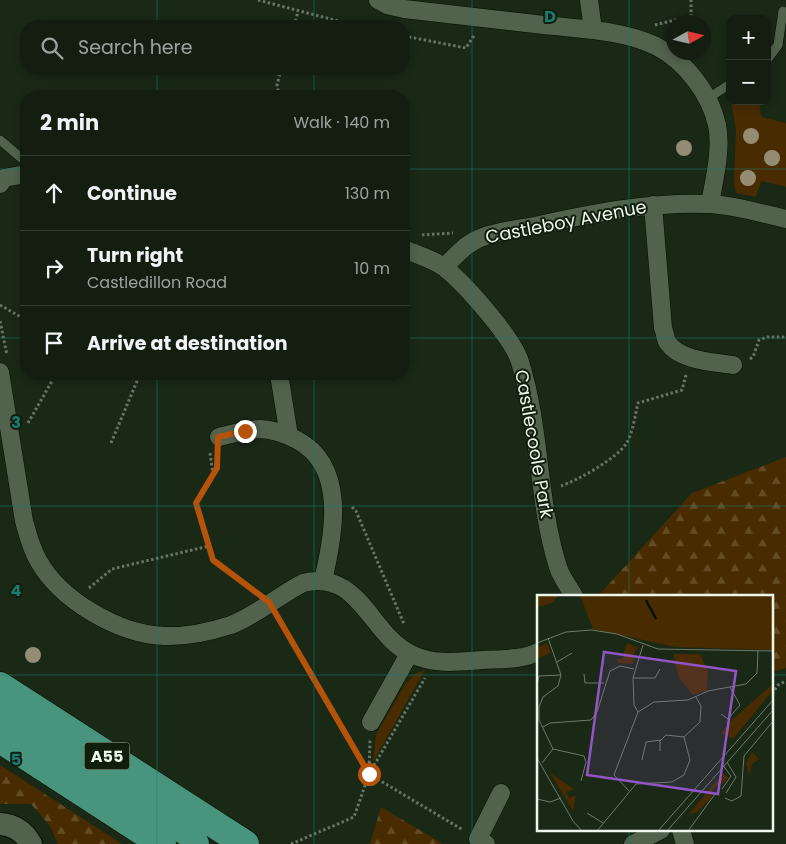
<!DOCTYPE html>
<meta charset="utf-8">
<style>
:root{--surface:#141e10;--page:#212b1e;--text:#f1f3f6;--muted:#9da29f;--line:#333c30}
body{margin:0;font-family:Poppins,sans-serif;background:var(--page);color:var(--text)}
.controls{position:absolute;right:15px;top:15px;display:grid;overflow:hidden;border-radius:10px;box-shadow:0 2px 8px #0003}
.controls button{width:45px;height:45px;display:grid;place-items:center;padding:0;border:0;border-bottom:1px solid var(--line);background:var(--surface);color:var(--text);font:25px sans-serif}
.compass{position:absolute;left:666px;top:15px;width:45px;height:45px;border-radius:50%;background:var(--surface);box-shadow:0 2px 8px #0003;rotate:82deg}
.stop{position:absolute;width:15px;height:15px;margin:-11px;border:4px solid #b45309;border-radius:50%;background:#fff}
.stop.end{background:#b45309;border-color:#fff;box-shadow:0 1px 5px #0008}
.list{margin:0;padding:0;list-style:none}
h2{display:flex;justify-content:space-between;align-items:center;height:65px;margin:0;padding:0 20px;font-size:21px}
h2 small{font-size:16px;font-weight:400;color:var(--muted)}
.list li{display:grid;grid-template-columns:32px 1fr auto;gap:15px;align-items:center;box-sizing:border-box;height:75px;padding:0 20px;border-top:1px solid var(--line)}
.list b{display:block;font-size:19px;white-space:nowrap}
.list p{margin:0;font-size:16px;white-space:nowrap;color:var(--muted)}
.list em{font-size:16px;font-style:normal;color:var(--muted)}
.icon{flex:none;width:28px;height:28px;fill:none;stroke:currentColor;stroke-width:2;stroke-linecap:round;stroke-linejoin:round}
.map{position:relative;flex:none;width:786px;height:844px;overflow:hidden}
.search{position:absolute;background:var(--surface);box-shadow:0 2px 8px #0003;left:20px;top:20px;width:390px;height:55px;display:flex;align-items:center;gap:12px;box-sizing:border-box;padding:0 18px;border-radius:20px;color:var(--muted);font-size:19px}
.panel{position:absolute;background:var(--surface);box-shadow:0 2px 8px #0003;left:20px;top:90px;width:390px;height:290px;border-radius:20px}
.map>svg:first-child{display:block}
.grass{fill:#482c00}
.forest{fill:url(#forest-firs)}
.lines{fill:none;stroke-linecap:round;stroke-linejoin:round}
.service-casing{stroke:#041102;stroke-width:10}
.minor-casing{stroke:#041102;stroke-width:19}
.tertiary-casing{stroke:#041102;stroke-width:24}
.trunk-casing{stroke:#041102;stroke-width:29}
.path{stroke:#687565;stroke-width:3;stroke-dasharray:2.5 2.5;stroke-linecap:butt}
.service{stroke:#51624d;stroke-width:9}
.minor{stroke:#51624d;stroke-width:18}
.tertiary{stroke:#51624d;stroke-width:22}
.trunk{stroke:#49947c;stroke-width:28}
.tree{fill:#948c74}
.route{stroke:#b45309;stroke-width:6}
.grid{fill:none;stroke:#1a7c74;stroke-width:1;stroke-opacity:0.55}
.labels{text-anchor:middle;stroke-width:4;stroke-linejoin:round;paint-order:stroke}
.shield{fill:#101e0c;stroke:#abb6a7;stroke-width:1}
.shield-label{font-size:16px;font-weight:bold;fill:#edf7ea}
.street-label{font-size:18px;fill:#edf7ea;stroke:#101e0c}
.inset-river{fill:none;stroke:#051112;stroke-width:2.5}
.inset-road{fill:none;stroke:#6e7b6b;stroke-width:1}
.view{fill:#9255c8;fill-opacity:0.15;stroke:#9255c8;stroke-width:2.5}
.inset-edge{fill:none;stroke:#edf7ea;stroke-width:2.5}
.grid-label{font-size:16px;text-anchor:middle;font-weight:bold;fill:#1a7c74;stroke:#101e0c;stroke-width:4;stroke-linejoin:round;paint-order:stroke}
</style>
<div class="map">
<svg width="786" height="844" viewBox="0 0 786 844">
<defs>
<pattern id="forest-firs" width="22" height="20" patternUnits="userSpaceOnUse" patternTransform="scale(1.25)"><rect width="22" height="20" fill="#482c00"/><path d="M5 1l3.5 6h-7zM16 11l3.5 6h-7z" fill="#634b25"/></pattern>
</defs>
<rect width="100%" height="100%" fill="#1a2816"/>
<g class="grass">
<path d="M731,101h28l2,16 25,6v64l-25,-6 -5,16 -20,-4 -2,-9 2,-54z"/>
<path d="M786,654v14l-14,4v-8z"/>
<path d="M425,670l-52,92 3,-27 30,-52 9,-9z"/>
</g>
<g class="forest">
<path d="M786,457v197l-14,10v-68h-174l94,-103z"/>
<path d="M0,765l122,79h-64l-8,-18 -19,-22h-31z"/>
<path d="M381,807l62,37h-73z"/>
</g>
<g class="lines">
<g class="service-casing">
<g id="service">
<path d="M767,60l11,-15 5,-34"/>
<path d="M707,99l23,-15"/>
<path d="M0,140l26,22"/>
</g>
</g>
<g class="minor-casing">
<g id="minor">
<path d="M378,0l9,5 17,4c47,5 93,11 140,16 37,4 78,5 112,21 29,15 54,47 61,79 5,25 -3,55 -7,79"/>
<path d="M589,0l4,30"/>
<path d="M0,184l4,-6 22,-4"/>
<path d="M653,205l10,123c2,4 2,11 5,15 12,18 46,19 65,22"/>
<path d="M404,249c13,6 30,10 41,19 20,16 68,70 75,94 21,67 17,138 38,205 3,10 11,20 16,29"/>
<path d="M444,267c12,-11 23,-25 39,-30 16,-6 35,-8 52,-11 57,-13 114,-24 173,-22 26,1 52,9 78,15"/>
<path d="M0,372l24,149c4,14 7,27 14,39 22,40 80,74 126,76 22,1 45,-4 67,-11 22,-8 49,-30 72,-42 56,-15 68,53 108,71 23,11 46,8 71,6 18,-1 40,0 56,-8"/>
<path d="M279,374l10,62"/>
<path d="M219,437c13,-3 27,-7 41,-8 13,0 25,5 37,11 50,26 37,95 26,140"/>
<path d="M371,722l38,-68"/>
<path d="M681,830l4,14"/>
<path d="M486,844l-8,-5 23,-46"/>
<path d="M633,844l28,-14"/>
</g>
</g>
<g class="tertiary-casing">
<path id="tertiary" d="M0,824c14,1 24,7 31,20"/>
</g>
<g class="trunk-casing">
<g id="trunk">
<path d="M0,686l245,158"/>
<path d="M0,710l190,124 5,10"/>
<path d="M0,739l162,105"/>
</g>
</g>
<g class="path">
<path d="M258,0l99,26"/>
<path d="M691,22v-22"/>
<path d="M655,25l36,-9"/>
<path d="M294,26l4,-14"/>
<path d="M404,36l62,12 9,-14"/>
<path d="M279,96l-2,-11 4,-16"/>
<path d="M422,235l31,-2"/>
<path d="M0,305l26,15"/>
<path d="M0,321l7,34"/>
<path d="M750,359l3,-2 6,-17 8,-3h19"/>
<path d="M28,423l28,-49"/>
<path d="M111,443l29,-69"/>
<path d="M210,453l3,21"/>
<path d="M218,454l-1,14 -21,35 17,57 42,31"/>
<path d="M561,486c17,-6 55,-27 65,-42 7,-11 9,-29 12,-41l44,-13 4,-15"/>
<path d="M352,507l4,4 48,113"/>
<path d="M89,588l23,-19 97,-23"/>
<path d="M279,618l90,156 56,-96"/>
<path d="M772,694l6,-9 8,-4"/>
<path d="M369,774l94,56"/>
<path d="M291,844l63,-27 15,-43 1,-34"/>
</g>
<use href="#service" class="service"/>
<use href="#minor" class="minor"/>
<use href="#tertiary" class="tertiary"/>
<use href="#trunk" class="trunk"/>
</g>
<g class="tree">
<circle cx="751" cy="136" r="8"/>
<circle cx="684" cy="148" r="8"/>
<circle cx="772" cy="158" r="8"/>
<circle cx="748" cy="178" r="8"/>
<circle cx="33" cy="655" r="8"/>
</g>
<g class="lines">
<path class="route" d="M245,431l-27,6 -1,31 -21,35 17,57 56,42 100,172"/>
</g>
<path class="grid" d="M157,0v26M314,0v26M472,0v844M629,0v596M157,69v27M314,69v27M0,169h26M404,169h382M0,338h26M404,338h382M157,374v470M314,374v470M0,506h786M0,675h538M772,675h14M629,830v14"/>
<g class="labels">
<rect class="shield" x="84.5" y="742.5" width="45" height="27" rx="4"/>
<g class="shield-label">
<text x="107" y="762">A55</text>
</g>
<g class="street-label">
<text transform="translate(566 222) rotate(-11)" y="6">Castleboy Avenue</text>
<text transform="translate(534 444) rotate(80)" y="6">Castlecoole Park</text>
</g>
</g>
<g transform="translate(537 595)">
<rect width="236" height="236" fill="#1a2816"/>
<path d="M0,0h20v2l-5,6 -15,4zM10,48l4,10 -14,6v-11zM90,48l12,5 -4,3 -2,13 -15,-1 -2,-4h6zM215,157l7,7 -7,5 -3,12 -3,-13zM13,178l24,16 -8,3 3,6 7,-3 -3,16z" fill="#482c00"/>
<path d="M136,59h27l8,17 -1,19 -14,5 -14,-17zM236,89v6l-40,49 -12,-6 13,-15zM186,178l5,4 -3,5 -12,6 -2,10 -14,14 -8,2z" fill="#482c00"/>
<path d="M43,0h193v55l-98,-3 -82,-18z" fill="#482c00"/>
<path class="inset-river" d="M109,5l10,19"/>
<path class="inset-road" d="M0,48l29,-11 26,-2 25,4 41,15 116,2M20,67l15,-9M47,79l1,9h19M96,83h22l5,-9M0,89l2,-8 22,-1M101,117l-4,-7 -1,-27 10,-33M184,119l7,5 12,-14 -10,-18M6,132l7,-4 41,-3 6,-8 13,-41 10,-5 14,3M16,154l31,7 2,6 -5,19M123,156v-10l6,-6 18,2M0,163l36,63 9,10M105,165l4,-18 15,-2M5,168l11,-14 -14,-29v-13l4,-10 15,-11 3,-11 -13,-37M185,194l9,-13 -9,-12M92,196l-15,-16 24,-63 16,-10 34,-2 20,-9 38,-7 11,-11 1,-22M189,198l10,-16 -9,-15M188,203l7,3 9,-5 3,-40 30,-36M0,204l13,3 11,-4M50,218l16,10M60,236l39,-47 36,-2 12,-7 6,-15 -6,-23 16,-15 1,-16 -5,-9M121,236l116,-132M130,236l107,-122M151,236l27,-37"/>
<path class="view" d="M67,57l132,19 -18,123 -131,-19z"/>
<rect width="236" height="236" class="inset-edge"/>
</g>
<g class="grid-label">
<text x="550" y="22">D</text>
<text x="16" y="428">3</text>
<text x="16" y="596">4</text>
<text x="16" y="765">5</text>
</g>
</svg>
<div class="controls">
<button>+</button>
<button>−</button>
</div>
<svg class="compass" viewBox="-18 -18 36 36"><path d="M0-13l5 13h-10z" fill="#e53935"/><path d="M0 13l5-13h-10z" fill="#9da29f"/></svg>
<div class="stop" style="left:369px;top:774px"></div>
<div class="stop end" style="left:245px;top:431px"></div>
<div class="search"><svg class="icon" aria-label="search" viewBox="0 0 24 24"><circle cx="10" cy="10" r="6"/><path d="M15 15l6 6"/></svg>Search here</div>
<section class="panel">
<h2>2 min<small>Walk · 140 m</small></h2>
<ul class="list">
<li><svg class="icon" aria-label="ahead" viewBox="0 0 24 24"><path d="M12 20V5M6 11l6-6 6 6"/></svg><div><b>Continue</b></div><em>130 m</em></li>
<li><svg class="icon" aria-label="right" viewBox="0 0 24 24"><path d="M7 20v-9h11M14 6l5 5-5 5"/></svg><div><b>Turn right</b><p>Castledillon Road</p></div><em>10 m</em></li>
<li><svg class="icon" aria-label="arrive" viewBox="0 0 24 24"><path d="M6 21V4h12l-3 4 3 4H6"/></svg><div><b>Arrive at destination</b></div></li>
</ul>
</section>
</div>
